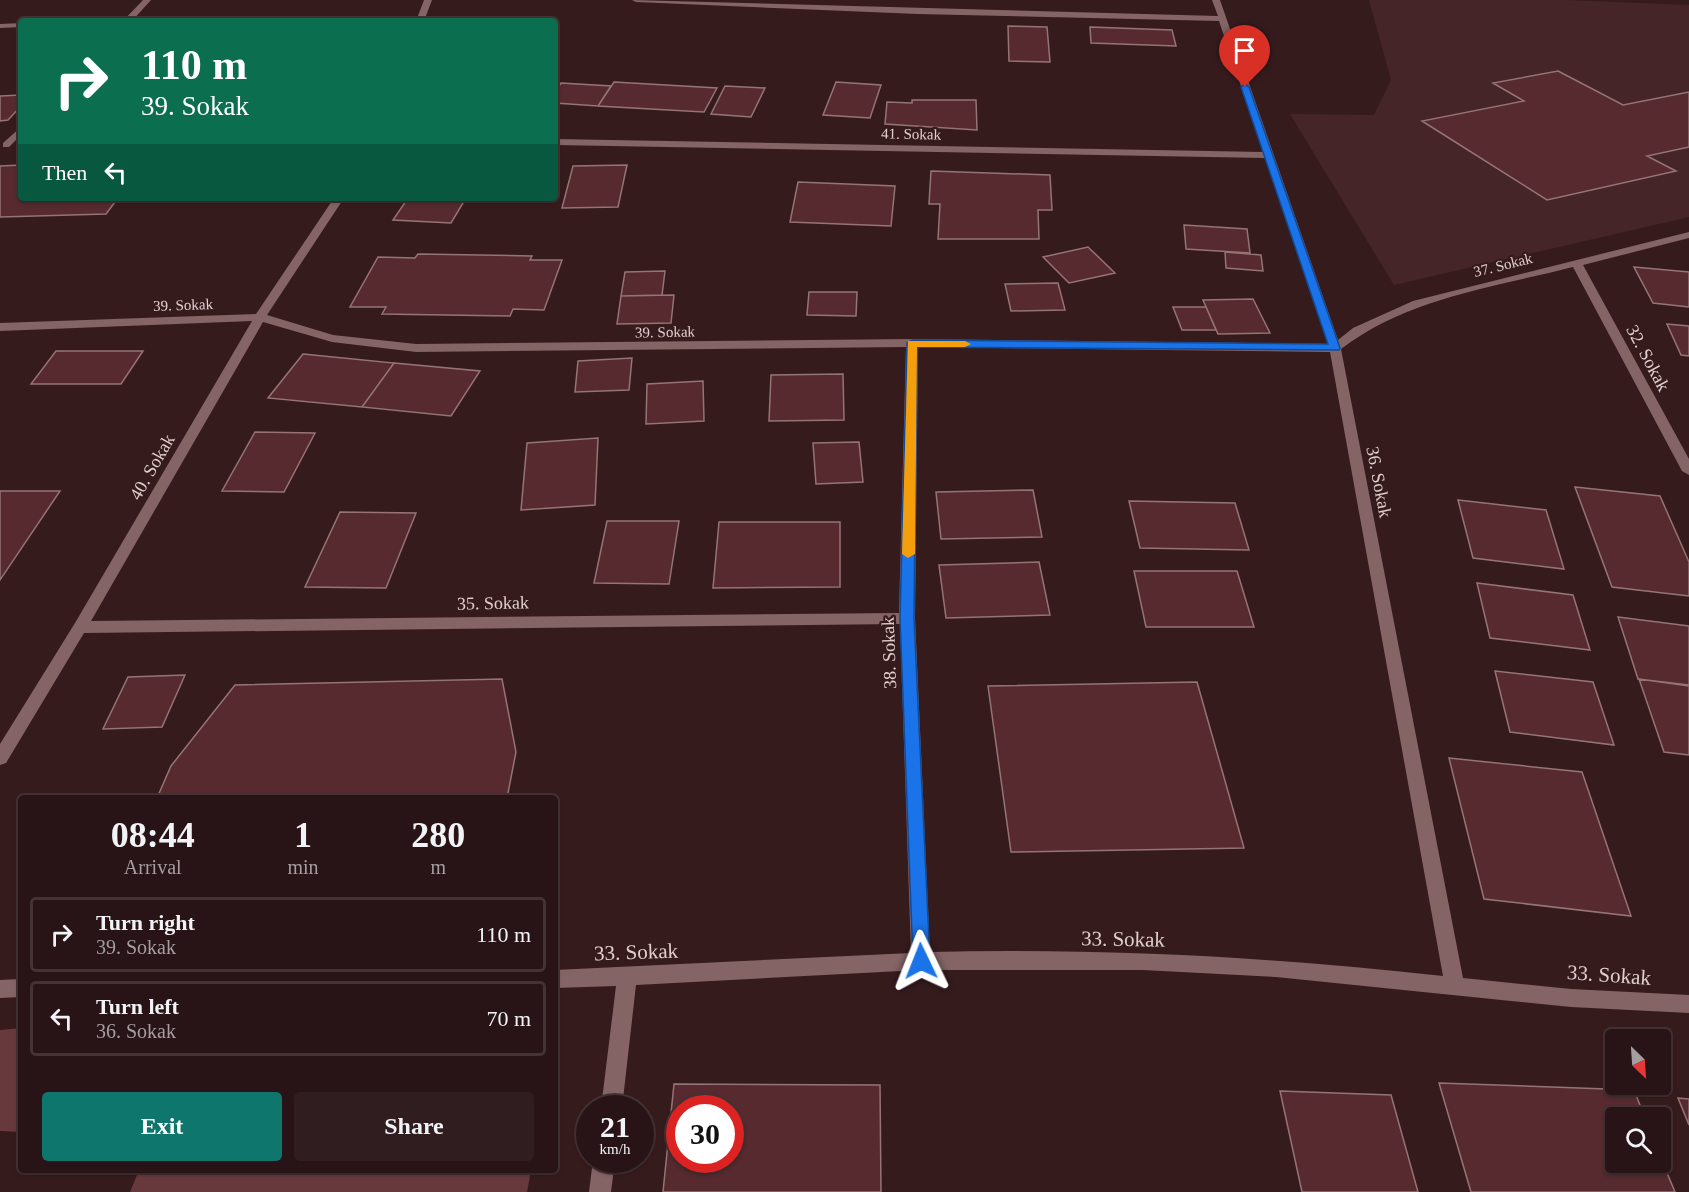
<!DOCTYPE html>
<html lang="en">
<head>
<meta charset="utf-8">
<style>
	body { margin:0; font-family:"Times New Roman",serif; background:#301d1f; color:#f1f3f6; height:100vh; display:flex; flex-direction:column; font-size:22px; white-space:nowrap }
	* { box-sizing:border-box; margin:0 }
	p { font-size:20px; color:#a59ea1 }
	.icon { flex:none; width:33px; height:33px; fill:none; stroke:currentColor; stroke-width:2; stroke-linecap:round; stroke-linejoin:round }
	.map { position:relative; flex:1; overflow:hidden }
	.panel { position:absolute; left:18px; top:795px; width:540px; height:378px; display:flex; flex-direction:column; background:#281416; border-radius:6px; box-shadow:0 2px 4px #0004,0 0 0 2px #443335 }
	.panel>* { flex:none }
	.top-card { position:absolute; left:18px; top:18px; width:540px; height:183px; border-radius:6px; box-shadow:0 2px 4px #0004,0 0 0 2px #443335; background:#0b6e4f; color:#fff; overflow:hidden }
	.needle { width:39px; rotate:155deg }
	.fabs { position:absolute; left:1605px; top:1029px; display:grid; gap:12px }
	.fabs a { display:grid; place-items:center; width:66px; height:66px; border-radius:6px; background:#281416; box-shadow:0 2px 4px #0004,0 0 0 2px #443335; font-size:30px }
	.speed { position:absolute; left:576px; top:1095px; display:flex; gap:12px; font-size:30px; font-weight:700; text-align:center }
	.speed>* { display:grid; place-content:center; width:78px; height:78px; border-radius:50%; background:#281416; box-shadow:0 2px 4px #0004,0 0 0 2px #443335; line-height:1 }
	.speed small { font-size:15px; font-weight:400 }
	.speed .limit { border:9px solid #d22; background:#fff; color:#111 }
	.pin { position:absolute; display:grid; place-items:center; width:51px; height:51px; color:#fff; margin:-62px -26px; border-radius:50% 50% 50% 0; rotate:-45deg; box-shadow:0 0 6px #0007 }
	.pin .icon { rotate:45deg }
	.me { position:absolute; width:66px; margin:-33px; rotate:358deg; stroke-linejoin:round; filter:drop-shadow(0 0 4px #0008) }
	.turn { display:flex; align-items:center; gap:21px; height:126px; padding:0 24px; font-size:27px }
	.turn .icon { width:78px; height:78px; stroke-width:2.5 }
	.turn b { display:block; font-size:42px; line-height:51px }
	.then { display:flex; align-items:center; height:57px; padding:0 24px; background:#0003; gap:12px; font-size:22px }
	.eta { display:flex; justify-content:space-evenly; align-items:center; height:102px; text-align:center }
	.eta b { font-size:36px; font-weight:600; line-height:42px }
	.action { display:flex; gap:12px; margin-top:auto; padding:12px 24px }
	.action a { flex:1; height:69px; border-radius:6px; background:#0f766e; color:#fff; font-size:24px; font-weight:600; line-height:69px; text-align:center }
	.action a+a { background:#301d1f; color:#f1f3f6 }
	ul { padding:0; list-style:none }
	li { display:flex; align-items:center; gap:18px; height:75px; margin:0 12px 9px; padding:0 12px; border:3px solid #443335; border-radius:6px }
	li div { flex:1 }
	li b { display:block; font-size:22px }
	li em { font-style:normal }
	.map>svg:first-child { display:block }
	.built { fill:#462529 }
	.forest { fill:#67393d }
	.building { fill:#562a2e; stroke:#957476; stroke-width:1.5; fill-rule:evenodd }
	.lines { fill:none; stroke-linecap:round; stroke-linejoin:round }
	.minor { fill:#856466; fill-rule:evenodd }
	.route { fill:#1a73e8; stroke:#114b97; stroke-width:1.5 }
	.slow { fill:#f59e0b }
	.labels { text-anchor:middle; stroke-width:4.5; stroke-linejoin:round; paint-order:stroke }
	.far-street-label { font-size:15px; fill:#e1cecf; stroke:#361b1d }
	.street-label { font-size:18px; fill:#e1cecf; stroke:#361b1d }
	.near-street-label { font-size:21px; fill:#e1cecf; stroke:#361b1d }
</style>
</head>
<body>
<div class="map">
<svg width="1689" height="1192" viewBox="0 0 1689 1192">
	<rect width="100%" height="100%" fill="#361b1d"/>
	<!-- built -->
	<path class="built" d="M1369 0H1565L1689 5V217L1394 285 1290 114 1374 115 1391 80Z"/>
	<!-- forest -->
	<path class="forest" d="M21 1028V1132L0 1131V1030Z
		M139 1170H531L527 1192H130Z"/>
	<!-- building -->
	<path class="building" d="M1008 26 1047 27 1050 62 1009 61Z
		M1090 27 1172 30 1176 46 1091 43Z
		M1558 71 1623 105 1689 92V147L1647 156 1676 171 1547 200 1422 121 1524 101 1493 83Z
		M614 82 717 88 704 112 598 106Z
		M836 82 881 85 870 118 823 115Z
		M561 83 611 86 598 106 555 103V92Z
		M725 86 765 88 751 117 711 114Z
		M21 95V106L8 120 0 121V96Z
		M912 100H976L977 130 885 124 887 102 912 103Z
		M21 165V198H118L106 214 0 217V166Z
		M627 165 618 207 562 208 573 166Z
		M931 171 1050 175 1052 210H1038L1039 239H938L940 204H929Z
		M798 182 895 186 891 226 790 222Z
		M408 198H466L451 223 393 220Z
		M1184 225 1247 229 1250 253 1186 249Z
		M1088 247 1115 273 1069 283 1043 257Z
		M1225 252 1261 255 1263 271 1226 268Z
		M418 254 532 256 530 260H562L544 310 513 309 510 316 382 314 386 307H350L378 257 415 258Z
		M1634 267 1689 272V307L1653 303Z
		M665 271 662 295 621 296 625 272Z
		M1058 283 1065 310 1011 311 1005 284Z
		M809 292H857L856 316 807 315Z
		M674 295 671 323 617 324 621 296Z
		M1253 299 1270 333 1218 334 1203 300Z
		M1173 307H1206L1216 330H1182Z
		M1667 324 1689 326V356L1681 355Z
		M56 351H143L121 384H31Z
		M303 354 394 363 362 407 268 398Z
		M632 358 629 390 575 392 578 361Z
		M394 363 480 371 451 416 362 407Z
		M843 374 844 420 769 421 771 375Z
		M703 381 704 421 646 424 647 384Z
		M255 432 315 433 284 492 222 491Z
		M598 438 595 505 521 510 527 443Z
		M859 442 863 482 816 484 813 443Z
		M1575 487 1660 496 1689 562V596L1612 587Z
		M1033 490 1042 537 941 539 936 492Z
		M0 491H60L0 580Z
		M1458 500 1546 510 1564 569 1473 558Z
		M1129 501 1235 503 1249 550 1140 548Z
		M340 512 416 513 386 588 305 587Z
		M607 521H679L669 584 594 583Z
		M719 522H840V587L713 588Z
		M1039 562 1050 615 946 618 939 565Z
		M1134 571H1237L1254 627H1146Z
		M1477 583 1573 595 1590 650 1490 638Z
		M1618 617 1689 626V685L1638 679Z
		M1495 671 1593 682 1614 745 1510 732Z
		M185 675 162 727 103 729 128 677Z
		M502 679 516 752 507 798H157L171 766 235 685Z
		M1639 679 1689 686V755L1664 752Z
		M1197 682 1244 848 1011 852 988 686Z
		M1449 758 1582 772 1631 916 1484 899Z
		M1439 1083 1634 1090 1645 1118H1616V1162H1660V1156L1675 1192H1471Z
		M674 1084 880 1085 881 1192H663ZM680 1108H730V1160H680Z
		M1280 1091 1391 1095 1418 1192H1302Z
		M1678 1098 1689 1099V1125Z"/>
	<g class="lines">
		<!-- minor -->
		<path class="minor" d="M143 0H151L132 21H123Z
			M424 0H432L424 21H416Z
			M632 0 1218 16 1212 0H1220L1338 340 1353 328 1413 301 1689 232V238L1583 265 1689 459V475L1682 471 1573 267C1495 287 1407 298 1341 349L1463 978 1571 989 1689 995V1013L1571 1007 1276 977 1143 970H920L636 985 622 1108H601L616 986 555 988V970L911 953 900 624 84 633 6 763 0 765V744L75 623 252 321 0 331V323L256 314 334 198H344L267 315 333 335 416 344 912 339 1328 344 1265 158 555 145V139L1263 152 1219 21 917 14 636 2ZM263 322 332 342 416 352 906 347 899 613 91 621ZM918 347 1330 352 1443 976C1273 957 1102 948 930 952L915 618Z
			M21 23V27L0 28V24Z
			M21 127V135L9 147H3V143Z
			M21 979V997L0 998V980Z
			M593 1160H615L611 1192H589Z"/>
	</g>
	<!-- route -->
	<path class="route" d="M1245 84 1249 87 1340 348 1339 350 917 347 914 618 930 961 928 966 921 969 915 966 913 961 900 618 907 343 912 340 1328 344 1241 87Z"/>
	<!-- slow -->
	<path class="slow" d="M908 341H965L971 344 965 347H917L915 554 908 558 902 554Z"/>
	<g class="labels">
		<!-- far-street labels -->
		<g class="far-street-label">
			<text transform="translate(911 134) rotate(1)" y="5">41. Sokak</text>
			<text transform="translate(1503 265) rotate(-14)" y="5">37. Sokak</text>
			<text transform="translate(183 305) rotate(-2)" y="5">39. Sokak</text>
			<text transform="translate(665 332) rotate(-1)" y="5">39. Sokak</text>
		</g>
		<!-- street labels -->
		<g class="street-label">
			<text transform="translate(1648 358) rotate(62)" y="6">32. Sokak</text>
			<text transform="translate(152 467) rotate(-60)" y="6">40. Sokak</text>
			<text transform="translate(1379 482) rotate(79)" y="6">36. Sokak</text>
			<text transform="translate(493 603) rotate(-1)" y="6">35. Sokak</text>
			<text transform="translate(889 653) rotate(-92)" y="6">38. Sokak</text>
		</g>
		<!-- near-street labels -->
		<g class="near-street-label">
			<text transform="translate(1123 939) rotate(1)" y="7">33. Sokak</text>
			<text transform="translate(636 952) rotate(-2)" y="7">33. Sokak</text>
			<text transform="translate(1609 975) rotate(4)" y="7">33. Sokak</text>
		</g>
	</g>
</svg>
<div class="fabs">
<a><svg class="needle" viewBox="-14 -14 28 28"><path d="M0-13l5 13h-10z" fill="#e53935"/><path d="M0 13l5-13h-10z" fill="#a59ea1"/></svg></a>
<a><svg class="icon" aria-label="search" viewBox="0 0 24 24"><circle cx="10" cy="10" r="6"/><path d="M15 15l6 6"/></svg></a>
</div>
<div class="speed"><div>21<small>km/h</small></div><div class="limit">30</div></div>
<div class="pin" style="left:1245px;top:87px;background:#d93025"><svg class="icon" aria-label="arrive" viewBox="0 0 24 24"><path d="M6 21V4h12l-3 4 3 4H6"/></svg></div>
<svg class="me" style="left:921px;top:961px" viewBox="-20 -20 40 40"><path d="M0-17L14 15 0 8-14 15z" fill="#1a73e8" stroke="#fff" stroke-width="4"/></svg>
<div class="top-card">
<div class="turn"><svg class="icon" aria-label="right" viewBox="0 0 24 24"><path d="M7 20v-9h11M14 6l5 5-5 5"/></svg><div><b>110 m</b>39. Sokak</div></div>
<div class="then">Then<svg class="icon" aria-label="left" viewBox="0 0 24 24"><path d="M17 20v-9H6M10 6l-5 5 5 5"/></svg></div>
</div>
<section class="panel">
<div class="eta">
<div><b>08:44</b><p>Arrival</p></div>
<div><b>1</b><p>min</p></div>
<div><b>280</b><p>m</p></div>
</div>
<ul>
<li><svg class="icon" aria-label="right" viewBox="0 0 24 24"><path d="M7 20v-9h11M14 6l5 5-5 5"/></svg><div><b>Turn right</b><p>39. Sokak</p></div><em>110 m</em></li>
<li><svg class="icon" aria-label="left" viewBox="0 0 24 24"><path d="M17 20v-9H6M10 6l-5 5 5 5"/></svg><div><b>Turn left</b><p>36. Sokak</p></div><em>70 m</em></li>
</ul>
<div class="action"><a>Exit</a><a>Share</a></div>
</section>
</div>
</body>
</html>
